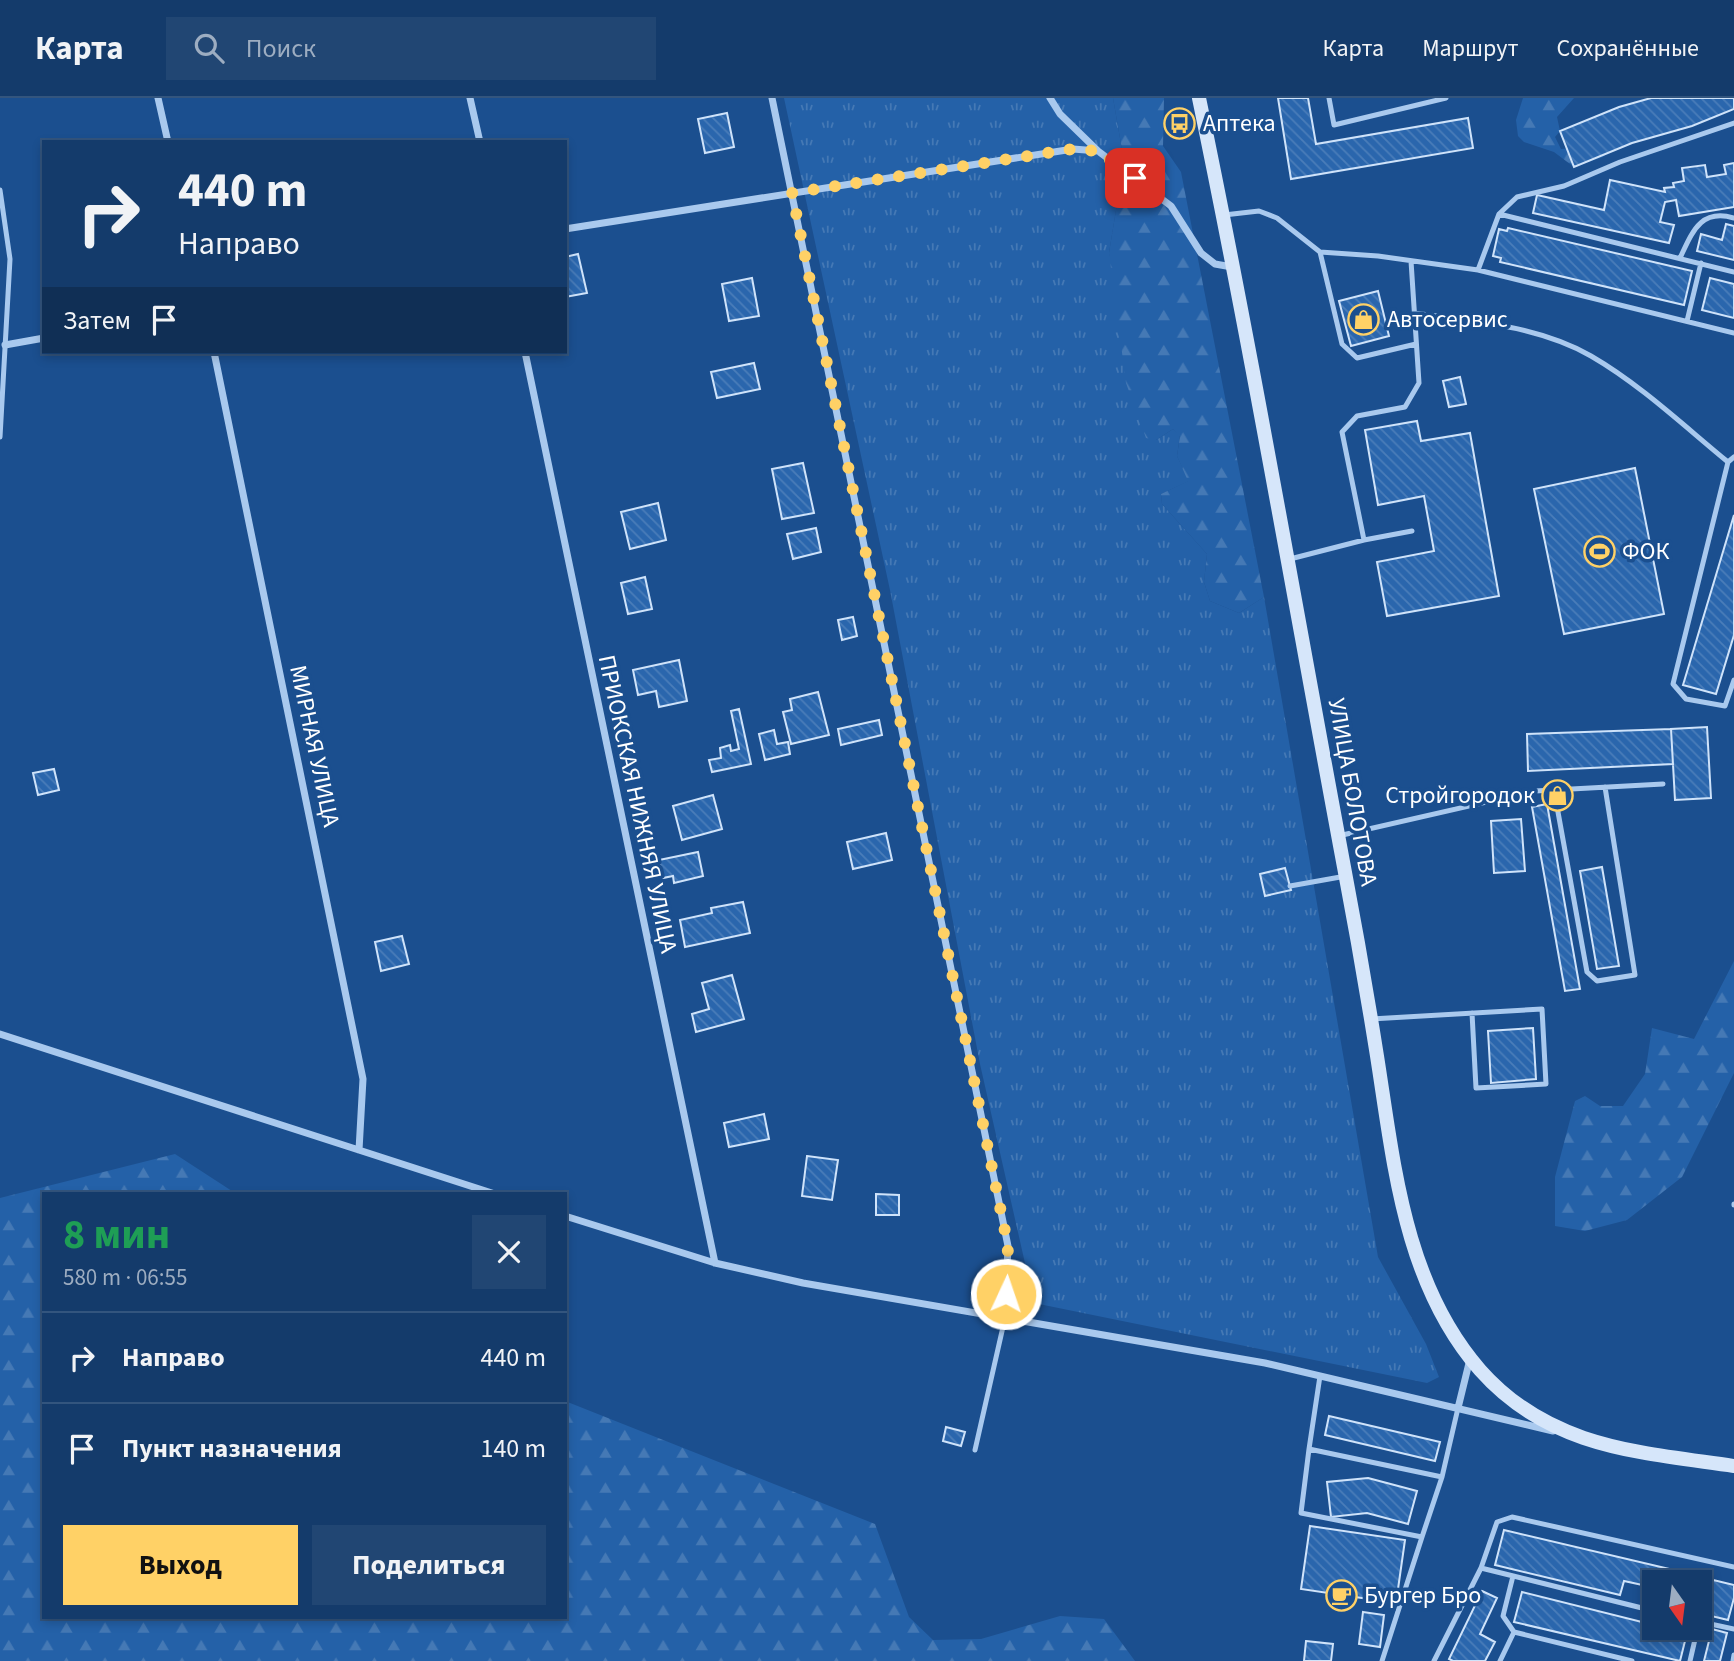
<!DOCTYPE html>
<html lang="ru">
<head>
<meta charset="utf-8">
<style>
	body { margin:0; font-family:"Source Sans 3",sans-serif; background:#214673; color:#f1f3f6; height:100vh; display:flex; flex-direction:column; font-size:26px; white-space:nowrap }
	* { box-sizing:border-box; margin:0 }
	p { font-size:23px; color:#9dadc1 }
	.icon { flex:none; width:38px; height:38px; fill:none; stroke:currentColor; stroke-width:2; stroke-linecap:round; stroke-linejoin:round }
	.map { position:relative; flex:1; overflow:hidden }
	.panel { position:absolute; left:42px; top:1094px; width:525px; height:427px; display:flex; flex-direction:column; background:#143b6b; border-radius:0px; box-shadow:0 4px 10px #0003,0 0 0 2px #33557e }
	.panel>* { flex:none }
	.banner { position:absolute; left:42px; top:42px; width:525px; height:214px; border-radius:0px; box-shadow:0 4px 10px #0003,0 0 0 2px #33557e; background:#143b6b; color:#f1f3f6; overflow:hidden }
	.needle { width:46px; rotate:166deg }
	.fabs { position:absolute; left:1642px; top:1472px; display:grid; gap:14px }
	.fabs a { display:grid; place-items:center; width:70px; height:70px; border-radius:0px; background:#143b6b; box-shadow:0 4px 10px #0003,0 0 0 2px #33557e; font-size:35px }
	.pin { position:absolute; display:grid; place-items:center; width:60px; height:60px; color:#fff; margin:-30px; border-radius:14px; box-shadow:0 4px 10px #0006 }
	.me { position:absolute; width:77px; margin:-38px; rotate:3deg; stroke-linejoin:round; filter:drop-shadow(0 0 5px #0008) }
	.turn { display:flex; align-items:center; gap:24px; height:147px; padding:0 21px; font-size:32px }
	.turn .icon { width:91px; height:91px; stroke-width:2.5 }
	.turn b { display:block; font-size:49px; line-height:60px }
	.then { display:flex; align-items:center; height:66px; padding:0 21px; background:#0003; gap:14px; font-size:26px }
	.round { display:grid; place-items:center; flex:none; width:74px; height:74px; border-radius:0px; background:#214673 }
	.head { display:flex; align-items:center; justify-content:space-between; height:119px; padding:0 21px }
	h1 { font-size:42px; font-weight:700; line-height:52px; color:#1e9e55 }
	.action { display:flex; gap:14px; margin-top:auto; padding:14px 21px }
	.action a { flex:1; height:80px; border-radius:0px; background:#ffd166; color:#111; font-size:28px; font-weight:700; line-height:80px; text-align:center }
	.action a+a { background:#214673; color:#f1f3f6 }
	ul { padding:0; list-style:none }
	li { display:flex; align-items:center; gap:21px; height:91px; padding:0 21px; border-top:2px solid #33557e }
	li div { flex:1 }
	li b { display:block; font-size:26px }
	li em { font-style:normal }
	header { display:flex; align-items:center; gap:42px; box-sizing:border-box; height:98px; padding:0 35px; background:#143b6b; border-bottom:2px solid #33557e }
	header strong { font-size:33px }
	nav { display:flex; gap:38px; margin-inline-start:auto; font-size:24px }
	.search { width:490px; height:63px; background:#214673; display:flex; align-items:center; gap:18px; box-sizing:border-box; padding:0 24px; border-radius:0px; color:#9dadc1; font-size:26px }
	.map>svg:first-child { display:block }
	.grass { fill:url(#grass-tufts) }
	.forest { fill:url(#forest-firs) }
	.building { fill:url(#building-back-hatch); stroke:#cfe3fa; stroke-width:2 }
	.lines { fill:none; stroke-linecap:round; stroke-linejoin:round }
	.lane { stroke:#a9c9ee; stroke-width:5 }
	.street { stroke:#a9c9ee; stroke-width:7 }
	.secondary { stroke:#d6e6fa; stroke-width:14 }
	.route { stroke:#ffd166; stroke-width:12; stroke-dasharray:0 21.6 }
	.labels { text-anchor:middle; stroke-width:7; stroke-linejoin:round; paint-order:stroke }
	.poi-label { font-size:24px; fill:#fff; stroke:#1b4f8f; text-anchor:start }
	.street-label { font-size:24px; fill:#fff; stroke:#1b4f8f }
</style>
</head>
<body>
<header>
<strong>Карта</strong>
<div class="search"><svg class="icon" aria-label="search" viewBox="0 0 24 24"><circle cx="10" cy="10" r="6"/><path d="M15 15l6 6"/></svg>Поиск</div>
<nav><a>Карта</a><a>Маршрут</a><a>Сохранённые</a></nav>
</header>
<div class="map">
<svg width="1734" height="1563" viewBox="0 0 1734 1563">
	<defs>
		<pattern id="grass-tufts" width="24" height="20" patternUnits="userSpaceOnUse" patternTransform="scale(1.75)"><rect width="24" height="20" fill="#2461a8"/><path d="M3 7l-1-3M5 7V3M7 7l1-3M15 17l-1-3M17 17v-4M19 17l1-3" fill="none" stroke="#4579b5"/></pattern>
		<pattern id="forest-firs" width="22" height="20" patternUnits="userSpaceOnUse" patternTransform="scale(1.75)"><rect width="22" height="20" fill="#2461a8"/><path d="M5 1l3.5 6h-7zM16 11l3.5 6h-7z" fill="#4579b5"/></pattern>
		<pattern id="building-back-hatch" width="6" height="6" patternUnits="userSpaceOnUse" patternTransform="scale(1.75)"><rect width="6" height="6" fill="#2a66ad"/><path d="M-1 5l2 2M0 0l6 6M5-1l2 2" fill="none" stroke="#4a7db9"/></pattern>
	</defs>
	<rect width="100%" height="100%" fill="#1b4f8f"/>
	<!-- grass -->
	<path class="grass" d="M784 0H1113L1124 63 1109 155 1156 342 1173 331 1180 337 1177 358 1189 383 1161 396 1162 406 1207 456 1204 484 1210 503 1239 515 1264 499 1378 1159 1426 1246 1439 1279 1427 1285 1034 1205 980 966 890 492Z"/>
	<!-- forest -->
	<path class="forest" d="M1113 0H1164L1163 48 1181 74 1264 499 1239 515 1210 503 1204 484 1207 456 1162 406 1161 396 1188 383 1177 358 1180 338 1173 331 1156 342 1146 340 1126 285 1109 155 1124 63Z
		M1523 0H1574L1557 19 1560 33 1555 39 1561 51 1613 48 1603 59 1574 69 1554 54 1524 44 1518 38 1516 22Z
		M1734 863V975L1682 1079 1627 1122 1585 1133 1555 1128V1079L1575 1003 1585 998 1600 1008H1623L1645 976 1652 930 1694 941Z
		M175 1056 235 1095 44 1096V1519H565V1303L875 1426 909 1519 933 1542 981 1541 1060 1518 1104 1521 1135 1563H0V1100Z"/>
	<!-- building -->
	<path class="building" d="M1278 0H1308L1316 46 1468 20 1473 50 1291 81Z
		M1651 0H1734V11L1692 28 1632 45 1574 69 1560 33 1619 9Z
		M727 15 734 49 705 55 698 21Z
		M1734 65V109L1679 118 1676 102 1665 104 1660 124 1674 127 1669 145 1533 115 1537 97 1604 112 1610 82 1665 94 1664 90 1674 89 1673 85 1684 83 1682 70 1705 67 1707 79 1726 76 1724 67Z
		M1726 126 1734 128V162L1697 153 1701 136 1722 142Z
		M1508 130 1692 173 1684 207 1500 164 1501 160 1493 158 1499 131 1507 133Z
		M578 156 587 195 565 199V159Z
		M752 180 759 218 729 223 722 186Z
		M1710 180 1734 186V220L1702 212Z
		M1378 193 1389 238 1351 248 1339 203Z
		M754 265 760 291 717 300 711 274Z
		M1460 279 1466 306 1449 309 1443 283Z
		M1417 323 1421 343 1470 335 1499 498 1387 518 1377 464 1434 453 1424 398 1378 407 1365 332Z
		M803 365 814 415 782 421 772 371Z
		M1635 370 1664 516 1564 536 1534 391Z
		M658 405 666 442 630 451 621 414Z
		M1734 417V537L1716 596 1683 587Z
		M816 430 821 454 793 461 787 436Z
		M645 479 652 511 628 516 621 485Z
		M853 519 857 538 842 542 838 522Z
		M679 562 687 603 659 609 656 593 638 597 633 572Z
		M818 594 829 637 791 646 783 614 792 612 790 601Z
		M739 611 751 666 712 674 709 662 721 660 720 650 730 647 731 653 739 651 731 613Z
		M879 622 882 637 841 647 838 631Z
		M1707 629 1711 700 1675 702 1671 631Z
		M1671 631 1673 666 1528 673 1527 636Z
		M774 632 777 646 788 644 790 656 765 662 759 636Z
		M54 671 59 692 38 697 33 675Z
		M713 697 722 731 682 742 673 708Z
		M1547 706 1580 891 1565 893 1532 709Z
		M1521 721 1525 773 1494 775 1491 723Z
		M886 735 892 762 853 771 847 744Z
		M698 754 703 778 674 785 673 778 663 780 659 762Z
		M1602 769 1619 868 1597 871 1580 773Z
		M1285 770 1291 792 1265 798 1260 776Z
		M743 804 750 835 685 849 680 822 712 815 711 810Z
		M402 838 409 866 381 873 375 844Z
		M732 877 744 921 696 934 692 916 709 911 702 885Z
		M1533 930 1536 981 1491 985 1488 933Z
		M764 1016 769 1041 729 1049 724 1025Z
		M807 1058 838 1062 832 1102 802 1098Z
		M876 1096 899 1097V1117H876Z
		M1329 1318 1440 1344 1435 1363 1325 1337Z
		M946 1329 965 1334 961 1348 943 1343Z
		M1368 1380 1417 1393 1408 1426 1367 1415 1331 1419 1327 1384Z
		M1310 1428 1405 1442 1396 1505 1301 1491Z
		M1504 1432 1678 1473 1676 1484H1654V1505L1644 1502 1647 1488 1624 1483 1620 1497 1495 1467Z
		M1709 1481 1734 1487V1500L1728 1522 1699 1515V1495L1705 1496Z
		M1482 1493 1497 1500 1480 1536 1495 1544 1485 1563H1453L1449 1561Z
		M1522 1494 1654 1527V1530H1666L1687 1535 1680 1563 1514 1524Z
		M1363 1514 1384 1517 1380 1549 1359 1546Z
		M1712 1531 1727 1535 1720 1563H1704Z
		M1306 1543 1333 1546 1331 1563H1304Z"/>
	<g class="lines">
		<!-- lane -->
		<path class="lane" d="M1329 0 1334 27 1446 0
			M1499 116 1734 174
			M1224 117 1259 113 1277 120 1320 154 1378 158 1478 172 1734 235
			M1320 154 1342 246 1357 260 1416 246
			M1680 160C1692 135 1700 110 1734 120
			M1478 172 1499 116 1517 99 1564 88 1620 64 1734 25
			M1414 215C1473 223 1539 228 1591 258 1641 287 1684 328 1728 364
			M1687 223 1701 165
			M0 339 10 161 0 92
			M1734 359 1728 364 1673 586 1686 601 1725 608 1734 582
			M1364 442 1342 334 1357 318 1405 309 1419 285 1411 163
			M1290 461 1364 442 1412 433
			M1554 692 1587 874 1597 883 1635 877 1605 689
			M1338 738 1535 693 1663 686
			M1290 788 1346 778
			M1371 921 1542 911 1546 986 1476 990 1472 915
			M1734 1106V1107
			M1320 1278 1309 1351 1442 1379 1458 1310
			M1309 1351 1301 1415 1422 1439 1442 1379
			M975 1352 1005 1220
			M1481 1470 1497 1424 1512 1419 1734 1469
			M1513 1478 1503 1518 1514 1534 1632 1563
			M1701 1524 1734 1531
			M1382 1563 1422 1439
			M1434 1563 1481 1470 1654 1513
			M1500 1563 1514 1534
			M1690 1563 1699 1524
			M1733 1563 1734 1557"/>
		<!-- street -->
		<path class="street" d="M158 0 168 44
			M470 0 480 44
			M772 0 1008 1148 1005 1220
			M1050 0 1060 16 1098 53
			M565 131 1073 51 1098 53 1171 108 1201 155 1215 166 1232 169
			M5 247 44 240
			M214 254 363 981 359 1052
			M525 254 715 1165
			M0 936 495 1096
			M565 1118 715 1165 803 1185 1265 1265 1553 1333
			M1458 1310 1470 1261"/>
		<!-- secondary -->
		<path class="secondary" d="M1199 0C1252 255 1296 512 1344 769 1356 832 1367 895 1377 958 1394 1066 1404 1185 1480 1272 1549 1350 1638 1354 1734 1368"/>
	</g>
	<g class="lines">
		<!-- route -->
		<path class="route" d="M1006 1196 1008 1148 792 95 1073 51 1098 53 1135 80"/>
	</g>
	<!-- icons -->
	<defs>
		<symbol id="bus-ring" viewBox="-11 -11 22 22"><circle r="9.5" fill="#1b4f8f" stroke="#ffd166" stroke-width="1.5"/><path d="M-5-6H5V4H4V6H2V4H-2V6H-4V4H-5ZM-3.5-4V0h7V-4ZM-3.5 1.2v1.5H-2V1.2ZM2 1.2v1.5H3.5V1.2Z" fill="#ffd166"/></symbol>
		<symbol id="shop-ring" viewBox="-11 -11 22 22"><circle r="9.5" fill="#1b4f8f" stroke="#ffd166" stroke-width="1.5"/><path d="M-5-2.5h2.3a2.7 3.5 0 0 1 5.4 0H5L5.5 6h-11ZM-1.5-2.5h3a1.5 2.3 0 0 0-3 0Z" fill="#ffd166"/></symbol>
		<symbol id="stadium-ring" viewBox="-11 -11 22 22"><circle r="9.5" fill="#1b4f8f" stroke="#ffd166" stroke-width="1.5"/><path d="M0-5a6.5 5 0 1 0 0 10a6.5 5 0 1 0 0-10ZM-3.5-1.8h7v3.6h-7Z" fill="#ffd166"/></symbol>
		<symbol id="cafe-ring" viewBox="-11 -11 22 22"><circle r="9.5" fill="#1b4f8f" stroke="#ffd166" stroke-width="1.5"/><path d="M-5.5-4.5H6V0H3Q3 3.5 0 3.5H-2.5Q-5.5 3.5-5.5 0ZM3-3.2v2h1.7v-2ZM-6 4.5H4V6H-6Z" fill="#ffd166"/></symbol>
	</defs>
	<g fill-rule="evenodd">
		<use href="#bus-ring" x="1162" y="8" width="35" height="35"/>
		<use href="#shop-ring" x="1346" y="204" width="35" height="35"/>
		<use href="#stadium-ring" x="1582" y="436" width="35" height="35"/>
		<use href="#shop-ring" x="1540" y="680" width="35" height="35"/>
		<use href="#cafe-ring" x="1324" y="1480" width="35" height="35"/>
	</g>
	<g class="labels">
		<!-- poi labels -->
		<g class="poi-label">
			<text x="1203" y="33">Аптека</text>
			<text x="1387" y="229">Автосервис</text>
			<text x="1622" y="461">ФОК</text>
			<text x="1535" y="705" text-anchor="end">Стройгородок</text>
			<text x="1364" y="1505">Бургер Бро</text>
		</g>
		<!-- street labels -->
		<g class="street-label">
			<text transform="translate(315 648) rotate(78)" y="8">МИРНАЯ УЛИЦА</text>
			<text transform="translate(1353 694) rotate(80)" y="8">УЛИЦА БОЛОТОВА</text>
			<text transform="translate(638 706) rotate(78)" y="8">ПРИОКСКАЯ НИЖНЯЯ УЛИЦА</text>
		</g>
	</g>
</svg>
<div class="fabs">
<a><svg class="needle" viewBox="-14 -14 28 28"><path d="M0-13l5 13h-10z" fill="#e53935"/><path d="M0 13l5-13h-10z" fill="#9dadc1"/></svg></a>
</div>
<div class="pin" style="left:1135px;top:80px;background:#d93025"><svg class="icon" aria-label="arrive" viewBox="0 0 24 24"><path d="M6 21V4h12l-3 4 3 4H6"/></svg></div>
<svg class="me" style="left:1006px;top:1196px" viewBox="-20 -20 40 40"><circle r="17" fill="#ffd166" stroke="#fff" stroke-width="3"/><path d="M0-11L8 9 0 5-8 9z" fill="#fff"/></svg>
<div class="banner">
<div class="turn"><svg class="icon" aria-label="right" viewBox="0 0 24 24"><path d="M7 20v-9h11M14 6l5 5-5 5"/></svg><div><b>440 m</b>Направо</div></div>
<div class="then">Затем<svg class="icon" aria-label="arrive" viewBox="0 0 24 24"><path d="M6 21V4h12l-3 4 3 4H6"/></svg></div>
</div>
<section class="panel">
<div class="head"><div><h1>8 мин</h1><p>580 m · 06:55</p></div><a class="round"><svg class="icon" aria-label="close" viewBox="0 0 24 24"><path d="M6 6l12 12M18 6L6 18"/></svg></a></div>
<ul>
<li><svg class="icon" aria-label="right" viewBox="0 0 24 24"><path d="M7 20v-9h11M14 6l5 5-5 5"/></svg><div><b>Направо</b></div><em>440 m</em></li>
<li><svg class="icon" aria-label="arrive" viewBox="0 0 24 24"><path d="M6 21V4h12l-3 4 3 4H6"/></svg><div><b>Пункт назначения</b></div><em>140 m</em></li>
</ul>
<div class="action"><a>Выход</a><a>Поделиться</a></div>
</section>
</div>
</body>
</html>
